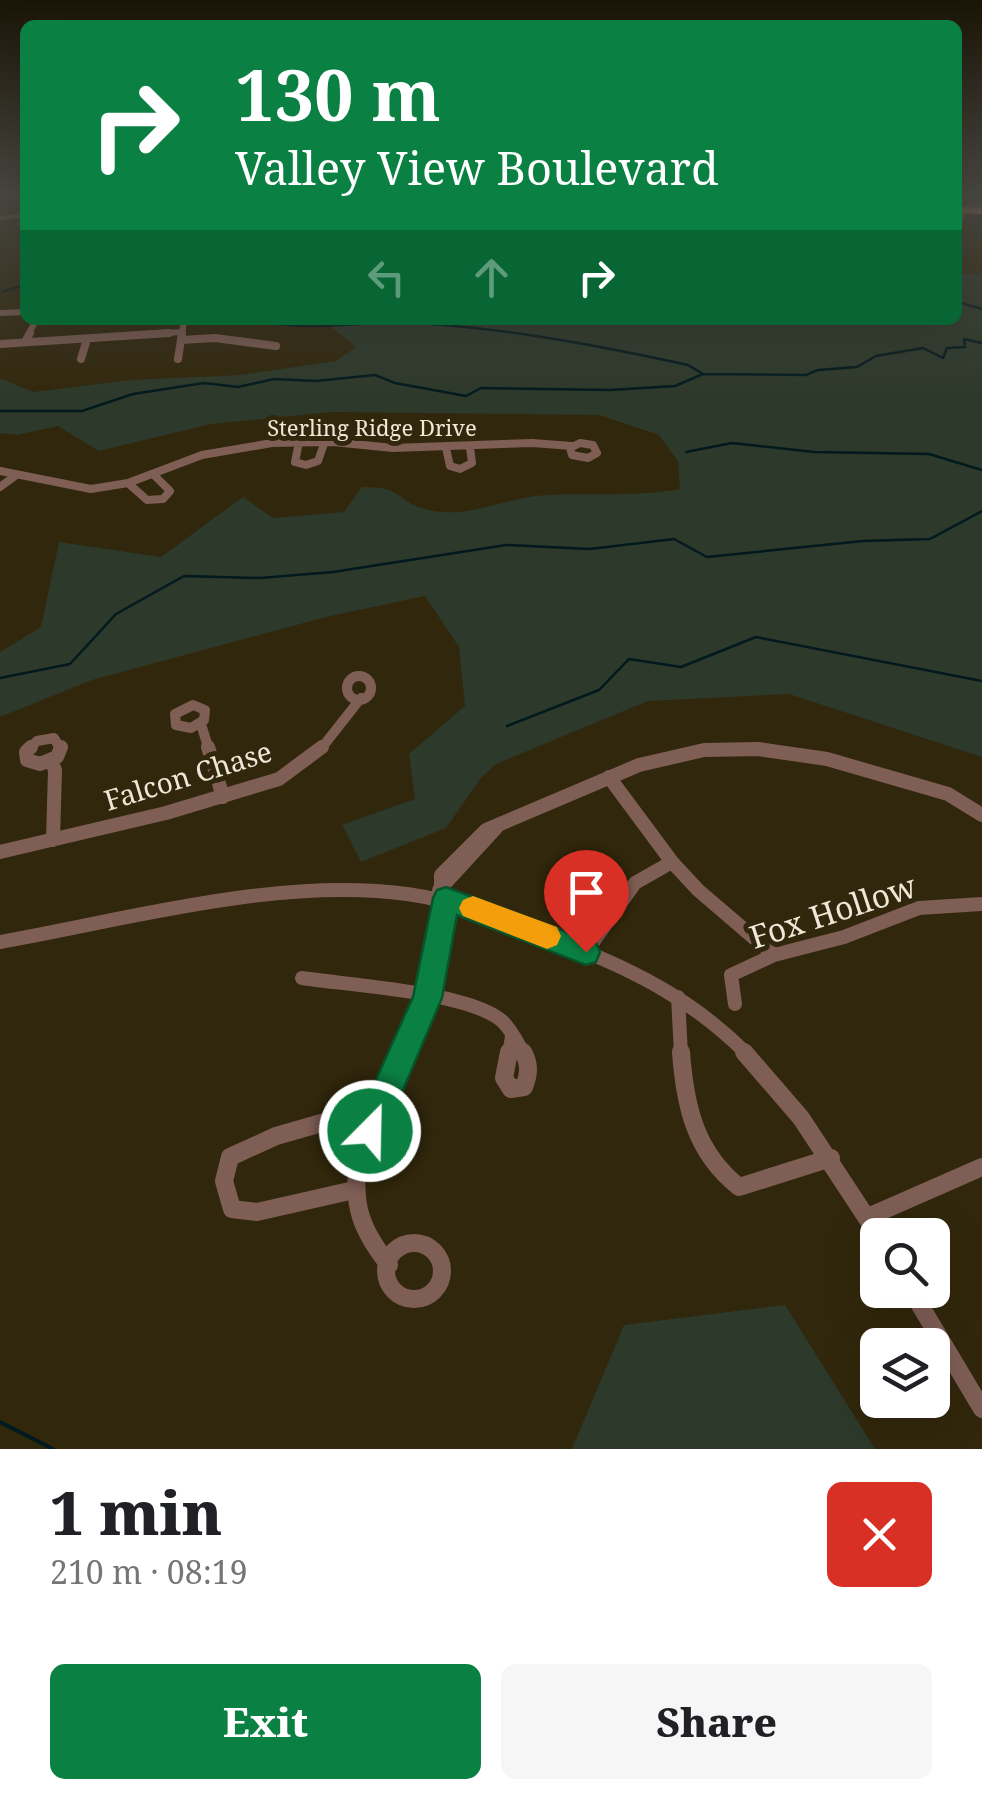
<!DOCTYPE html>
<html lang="en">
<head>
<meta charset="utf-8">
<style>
	body { margin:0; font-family:"Noto Serif",serif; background:#f6f6f6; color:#202124; height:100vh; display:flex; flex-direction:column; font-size:38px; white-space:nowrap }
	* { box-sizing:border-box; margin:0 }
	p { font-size:32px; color:#757577 }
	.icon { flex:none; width:55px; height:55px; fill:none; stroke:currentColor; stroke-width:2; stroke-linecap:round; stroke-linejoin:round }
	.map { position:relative; height:1449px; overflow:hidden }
	.sheet { display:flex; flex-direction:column; background:#fff; flex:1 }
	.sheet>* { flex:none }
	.banner { position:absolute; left:20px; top:20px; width:942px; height:305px; border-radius:15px; box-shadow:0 10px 40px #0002; background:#0b8043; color:#fff; overflow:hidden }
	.buttons { position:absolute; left:860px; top:1218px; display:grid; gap:20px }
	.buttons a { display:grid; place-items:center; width:90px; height:90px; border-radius:15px; background:#fff; box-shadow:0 10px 40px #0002; font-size:50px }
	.pin { position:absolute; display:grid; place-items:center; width:85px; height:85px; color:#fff; margin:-102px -42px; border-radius:50% 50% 50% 0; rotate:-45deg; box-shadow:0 0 10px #0007 }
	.pin .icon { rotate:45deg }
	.me { position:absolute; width:110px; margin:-55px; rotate:23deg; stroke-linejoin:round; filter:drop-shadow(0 0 8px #0008) }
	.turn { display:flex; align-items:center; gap:35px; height:210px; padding:0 50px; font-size:45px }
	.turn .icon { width:130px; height:130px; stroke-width:2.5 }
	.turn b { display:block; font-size:70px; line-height:85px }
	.lanes { display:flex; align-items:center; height:95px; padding:0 50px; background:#0003; justify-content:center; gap:50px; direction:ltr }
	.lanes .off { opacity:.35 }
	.round { display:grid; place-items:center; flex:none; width:105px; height:105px; border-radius:15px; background:#f6f6f6 }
	.headline { display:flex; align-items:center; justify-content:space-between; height:170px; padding:0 50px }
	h1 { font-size:60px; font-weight:800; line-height:75px }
	.primary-button { display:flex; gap:20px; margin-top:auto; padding:20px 50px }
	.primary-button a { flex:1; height:115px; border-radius:15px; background:#0b8043; color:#fff; font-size:40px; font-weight:800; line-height:115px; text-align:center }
	.primary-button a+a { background:#f6f6f6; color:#202124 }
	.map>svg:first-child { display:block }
	.green { fill:#2d392b }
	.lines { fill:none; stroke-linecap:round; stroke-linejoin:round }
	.stream-far1 { stroke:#021a1d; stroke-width:2.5 }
	.stream { stroke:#021a1d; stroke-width:4 }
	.building { fill:#bd9f8d; stroke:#846f63; stroke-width:2.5 }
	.minor-far4 { stroke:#7f5e55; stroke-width:6 }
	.minor-far3 { stroke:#7f5e55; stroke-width:8 }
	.minor-far2 { stroke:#7f5e55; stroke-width:10 }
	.minor-far1 { stroke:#7f5e55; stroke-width:14 }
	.minor { stroke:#7f5e55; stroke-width:18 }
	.tertiary { fill:#7f5e55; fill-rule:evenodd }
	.motorway { fill:#f7a790; fill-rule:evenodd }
	.route { fill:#0b8043; stroke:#07532c; stroke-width:2.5 }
	.slow { fill:#f59e0b }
	.labels { text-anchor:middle; stroke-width:10; stroke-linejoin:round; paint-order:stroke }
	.far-street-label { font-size:22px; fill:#eee8d8; stroke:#31270c }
	.street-label { font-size:28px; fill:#eee8d8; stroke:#31270c }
	.near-street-label { font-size:32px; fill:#eee8d8; stroke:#31270c }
</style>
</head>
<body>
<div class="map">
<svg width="982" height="1449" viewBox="0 0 982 1449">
	<rect width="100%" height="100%" fill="#31270c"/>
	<!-- green -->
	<path class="green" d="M958 273 982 276V757L789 694 648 701 496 764 481 778 446 828 361 862 342 825 415 799 409 754 465 706 459 647 425 596 326 617 92 680 0 717V652L41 627 59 542 161 557 243 497 273 518 344 512 362 487C404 486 395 501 425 509 468 521 507 496 548 495 592 493 637 497 680 489L678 461 659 435 599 415 332 412 211 424 99 451 58 426 17 435 0 433V378L33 392 131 380 241 375 336 361 356 347 322 320H958Z
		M785 1305 875 1449H572L624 1325Z"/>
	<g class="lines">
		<!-- stream-far1 -->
		<path class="stream-far1" d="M4 291 25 285
			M958 302 982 309
			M272 323C321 331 368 320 417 323 511 329 596 345 688 365L703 374
			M0 411H82L133 394 204 383 238 387 274 379 316 381 375 375 395 383 466 396 481 388 610 390 675 386 703 374 806 375 818 370 857 367 876 356 923 348 943 358 947 348 965 347 964 339 982 343
			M686 452 732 443 814 452 929 454 982 470
			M0 678 70 664 116 614 184 576 260 578 333 572 506 545 590 549 674 539 707 557 863 541 930 539 982 511
			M507 726 599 690 629 659 681 667 756 637 982 681"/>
		<!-- stream -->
		<path class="stream" d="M0 1422 53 1449"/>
	</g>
	<!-- building -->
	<path class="building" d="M958 209 963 210V218L958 217Z"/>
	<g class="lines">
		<!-- minor-far4 -->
		<path class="minor-far4" d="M23 215 24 196
			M0 313 25 312
			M28 335 36 320
			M131 335 182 332
			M182 335 184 320"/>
		<!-- minor-far3 -->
		<path class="minor-far3" d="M181 340 215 338 276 346
			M25 342 30 333
			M0 344 169 333
			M81 359 87 339
			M178 359 182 333
			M299 442 295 462 306 465 318 461 325 441
			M580 443 593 445 597 453 588 458 572 455 570 448Z
			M446 448 450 466 460 469 472 463 470 447
			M0 471 91 489 128 483 202 455 272 443 333 442 393 448 532 443 572 446
			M128 483 147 500 163 499 170 491 153 474
			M0 487 15 476"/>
		<!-- minor-far2 -->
		<path class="minor-far2" d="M347 688a12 12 0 1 1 24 0a12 12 0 1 1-24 0Z
			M193 705 205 710 204 720 191 728 176 725 175 714Z
			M201 724 209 750
			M28 750 37 741 54 738 61 750
			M320 750 361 698
			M726 750H762"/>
		<!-- minor-far1 -->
		<path class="minor-far1" d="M31 747 26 752 27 760 40 764 57 757 61 747
			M208 747 223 797
			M51 761 55 770 53 840
			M609 777 672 862 698 890 774 955
			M0 852 166 813 279 779 322 747
			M441 887V875L486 830 639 765 704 750 758 749 827 759 948 794 982 815
			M439 890 496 828
			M0 942C129 919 277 877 407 894 466 902 520 925 574 947 640 973 696 1003 747 1054
			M586 952 635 883 672 862
			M302 978C348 985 469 992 502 1021 511 1029 518 1044 524 1054
			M678 997 681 1054
			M735 1004 731 975 774 955 844 937 919 908 982 904
			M404 1054 427 998 446 898
			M509 1054 512 1037"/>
		<!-- minor -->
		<path class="minor" d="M509 1052 504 1078 511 1089 524 1087C529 1074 530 1064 523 1052
			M681 1052C685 1106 695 1152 739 1187L831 1158
			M744 1052 801 1118 878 1235
			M354 1190 257 1212 232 1209 224 1181 230 1157 276 1136 325 1122 369 1131
			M868 1217 982 1167
			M386 1271a28 28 0 1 1 56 0a28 28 0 1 1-56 0Z
			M389 1265C362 1231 352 1206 358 1163L405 1052
			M911 1290 982 1409"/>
		<!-- tertiary -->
		<path class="tertiary" d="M982 203V207L958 210V206Z
			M25 213V217L0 220V216Z"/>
		<!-- motorway -->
		<path class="motorway" d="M958 207 982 208V214L958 213Z"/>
	</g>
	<!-- sky -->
	<linearGradient id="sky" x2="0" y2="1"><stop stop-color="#1b1507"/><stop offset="0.49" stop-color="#484740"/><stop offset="1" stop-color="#484740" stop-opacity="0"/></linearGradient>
	<rect width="982" height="398" fill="url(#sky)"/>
	<!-- route -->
	<path class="route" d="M446 887 596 943 600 952 596 962 586 965 457 915 442 998 381 1142 370 1147 358 1142 353 1131 413 997 433 898 437 890Z"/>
	<!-- slow -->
	<path class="slow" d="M473 896 557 927 561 936 557 945 547 949 463 916 459 908 463 900Z"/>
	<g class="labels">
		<!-- far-street labels -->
		<g class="far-street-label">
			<text x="372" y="436">Sterling Ridge Drive</text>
		</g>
		<!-- street labels -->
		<g class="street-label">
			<text transform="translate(188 776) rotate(-17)" y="10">Falcon Chase</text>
		</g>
		<!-- near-street labels -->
		<g class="near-street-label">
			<text transform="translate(833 912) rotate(-18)" y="11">Fox Hollow</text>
		</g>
	</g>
</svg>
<div class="buttons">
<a><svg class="icon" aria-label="search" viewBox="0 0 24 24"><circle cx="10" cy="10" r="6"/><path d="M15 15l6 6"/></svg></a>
<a><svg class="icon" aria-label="layers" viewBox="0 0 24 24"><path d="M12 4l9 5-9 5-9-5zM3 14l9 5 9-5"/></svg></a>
</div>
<div class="pin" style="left:586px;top:952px;background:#d93025"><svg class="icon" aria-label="arrive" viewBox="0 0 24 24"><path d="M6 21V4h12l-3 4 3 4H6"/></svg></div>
<svg class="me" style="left:370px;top:1131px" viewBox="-20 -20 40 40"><circle r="17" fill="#0b8043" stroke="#fff" stroke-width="3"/><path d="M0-11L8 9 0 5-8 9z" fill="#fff"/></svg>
<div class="banner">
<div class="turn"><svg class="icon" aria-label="right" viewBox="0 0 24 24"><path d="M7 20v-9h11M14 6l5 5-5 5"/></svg><div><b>130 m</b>Valley View Boulevard</div></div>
<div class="lanes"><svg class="icon off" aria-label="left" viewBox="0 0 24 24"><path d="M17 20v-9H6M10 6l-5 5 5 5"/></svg><svg class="icon off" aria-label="ahead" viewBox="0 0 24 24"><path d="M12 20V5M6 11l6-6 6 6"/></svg><svg class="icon" aria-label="right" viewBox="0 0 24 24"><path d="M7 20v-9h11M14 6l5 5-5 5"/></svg></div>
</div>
</div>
<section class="sheet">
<div class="headline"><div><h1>1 min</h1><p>210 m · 08:19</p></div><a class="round" style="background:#d93025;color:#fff"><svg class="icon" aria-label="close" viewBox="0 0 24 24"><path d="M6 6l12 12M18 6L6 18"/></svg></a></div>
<div class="primary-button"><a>Exit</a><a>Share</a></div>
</section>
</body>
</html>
